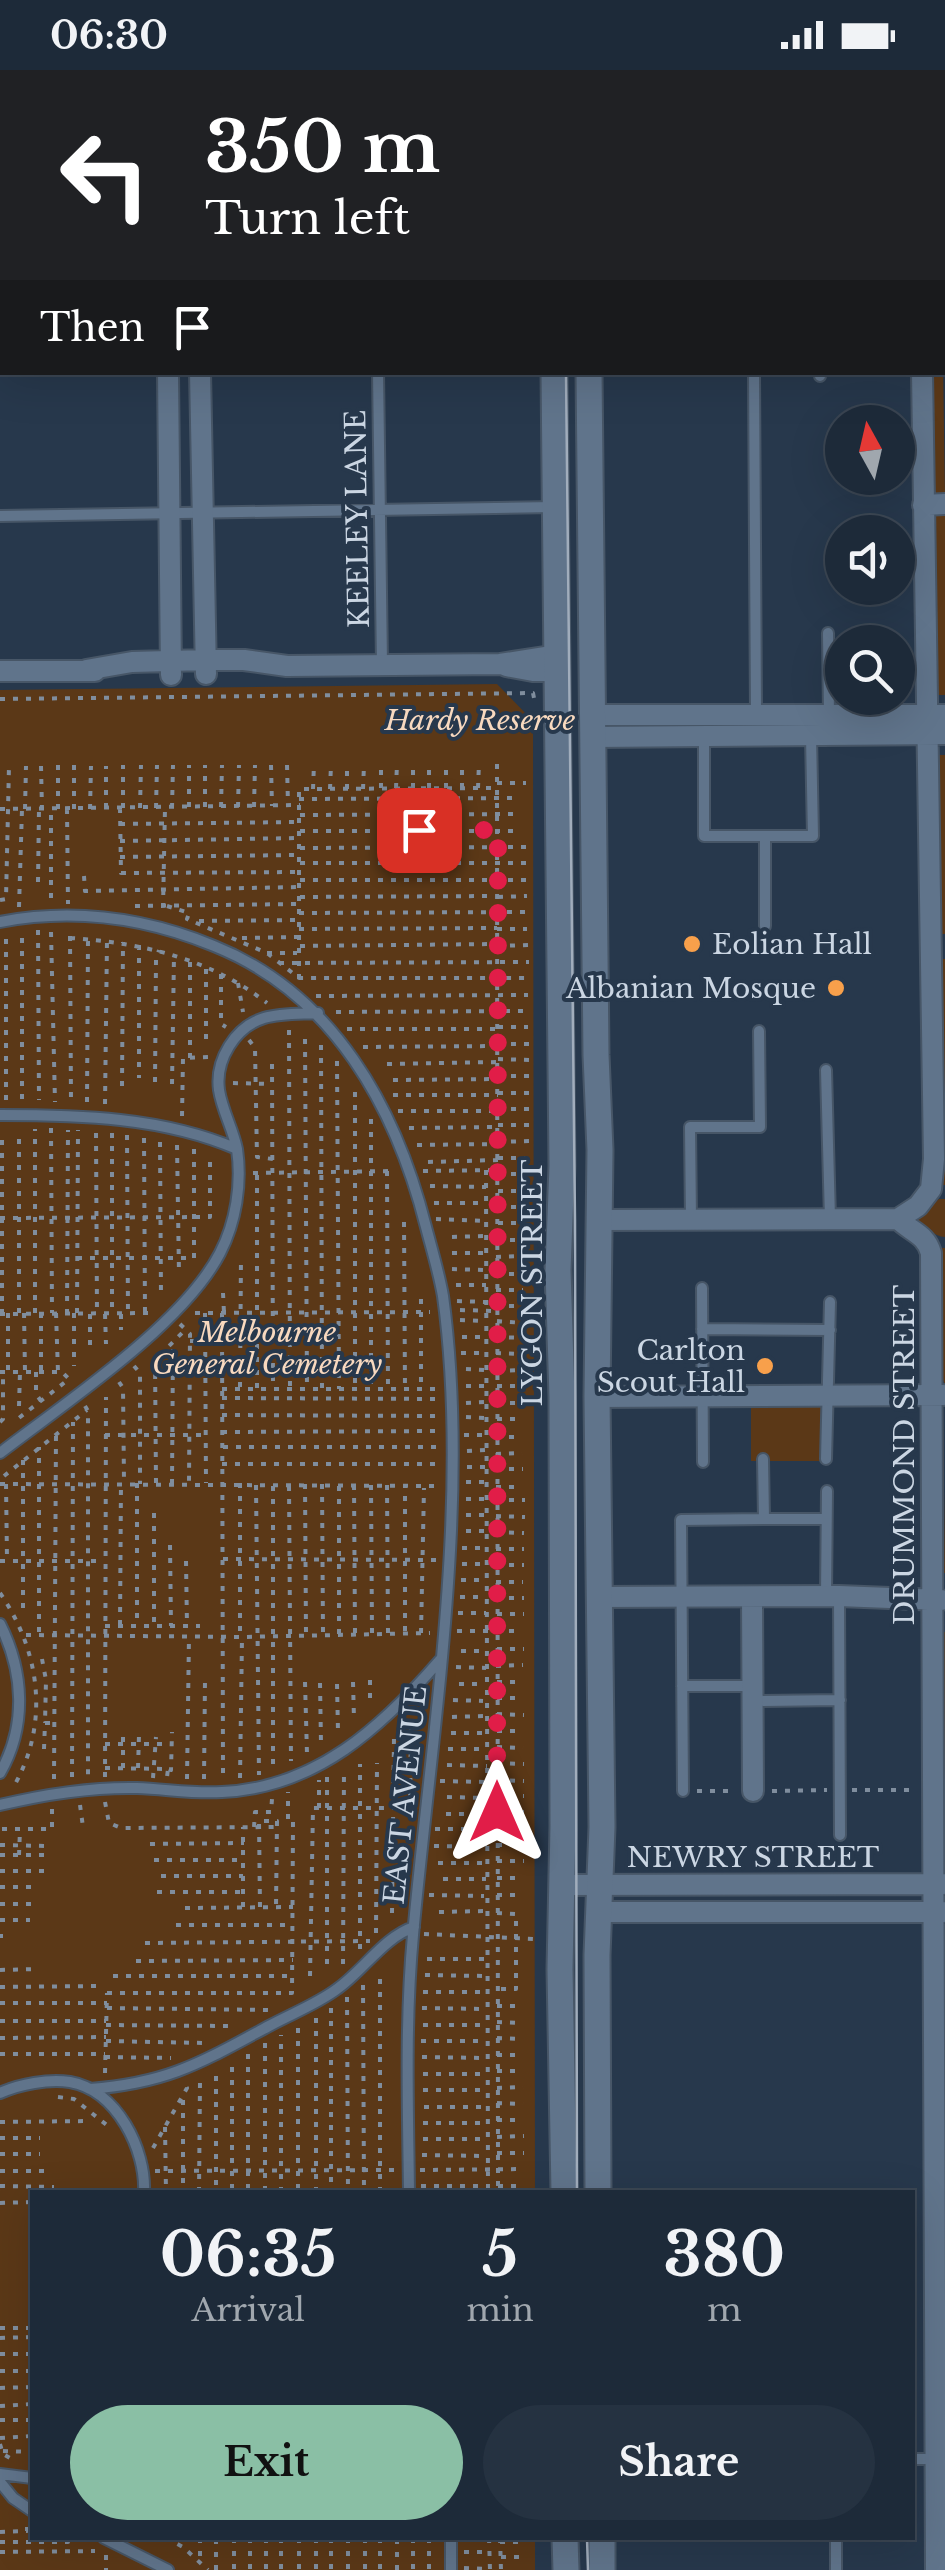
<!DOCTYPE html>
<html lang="en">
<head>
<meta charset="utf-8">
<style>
	body { margin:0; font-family:"Libre Baskerville",serif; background:#253241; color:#f1f3f6; height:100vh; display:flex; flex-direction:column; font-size:38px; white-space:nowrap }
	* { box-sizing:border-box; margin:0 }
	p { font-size:32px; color:#a0a7ae }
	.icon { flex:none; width:55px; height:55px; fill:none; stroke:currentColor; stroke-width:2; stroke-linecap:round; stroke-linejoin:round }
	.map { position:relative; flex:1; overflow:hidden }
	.details { position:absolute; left:30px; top:2120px; width:885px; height:350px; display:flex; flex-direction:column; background:#1d2a39; border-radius:0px; box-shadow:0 10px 40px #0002,0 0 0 2px #3b4653 }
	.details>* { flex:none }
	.hud { position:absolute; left:0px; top:0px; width:945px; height:305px; box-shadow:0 10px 40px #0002,0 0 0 2px #3b4653; background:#202124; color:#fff; overflow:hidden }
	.needle { width:65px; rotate:352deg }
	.fabs { position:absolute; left:825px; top:335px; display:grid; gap:20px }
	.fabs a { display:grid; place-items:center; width:90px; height:90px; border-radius:50%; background:#1d2a39; box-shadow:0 10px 40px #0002,0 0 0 2px #3b4653; font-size:50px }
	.pin { position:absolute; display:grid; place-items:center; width:85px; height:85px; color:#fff; margin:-42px; border-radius:20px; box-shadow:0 5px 15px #0006 }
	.me { position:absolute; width:110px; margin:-55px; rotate:0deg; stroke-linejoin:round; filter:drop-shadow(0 0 8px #0008) }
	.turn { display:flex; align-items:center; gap:35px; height:210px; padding:0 40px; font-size:45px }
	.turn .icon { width:130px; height:130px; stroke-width:2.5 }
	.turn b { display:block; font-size:70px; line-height:85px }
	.then { display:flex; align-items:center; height:95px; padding:0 40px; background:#0003; gap:20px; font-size:38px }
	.eta { display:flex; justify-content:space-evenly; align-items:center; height:170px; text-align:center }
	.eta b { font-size:60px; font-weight:800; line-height:70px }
	.action { display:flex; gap:20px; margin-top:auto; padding:20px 40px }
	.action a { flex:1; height:115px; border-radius:60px; background:#8abfa5; color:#111; font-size:40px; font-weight:800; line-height:115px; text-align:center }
	.action a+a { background:#253241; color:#f1f3f6 }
	.status { display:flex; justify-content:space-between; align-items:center; height:70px; padding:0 50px; background:#1d2a39; direction:ltr }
	.status svg { height:28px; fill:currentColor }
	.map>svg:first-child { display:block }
	.green { fill:#5b3817 }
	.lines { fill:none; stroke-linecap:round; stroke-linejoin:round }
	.service-casing { stroke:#475667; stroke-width:14 }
	.minor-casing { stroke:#475667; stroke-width:24 }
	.tertiary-casing { stroke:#475667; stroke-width:29 }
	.path { stroke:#808e9e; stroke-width:4; stroke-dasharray:5 8; stroke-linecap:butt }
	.service { stroke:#60748b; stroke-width:10 }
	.minor { stroke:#60748b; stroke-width:20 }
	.tertiary { stroke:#60748b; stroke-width:25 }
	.tram { stroke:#a1adbc; stroke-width:2.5 }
	.route { stroke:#e11d48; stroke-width:18; stroke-dasharray:0 32.4 }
	.poi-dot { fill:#f8a04b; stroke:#27384c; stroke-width:4 }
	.labels { text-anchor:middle; stroke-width:8; stroke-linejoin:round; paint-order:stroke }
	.street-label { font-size:28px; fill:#cbd6e3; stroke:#27384c }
	.park-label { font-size:28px; font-style:italic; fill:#f8d9bf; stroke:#27384c }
	.poi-label { font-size:28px; fill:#cbd6e3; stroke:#27384c; text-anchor:end }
</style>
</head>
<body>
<div class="status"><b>06:30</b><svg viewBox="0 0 49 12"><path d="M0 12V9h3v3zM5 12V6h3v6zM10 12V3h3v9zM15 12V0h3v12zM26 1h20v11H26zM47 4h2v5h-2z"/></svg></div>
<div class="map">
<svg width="945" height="2500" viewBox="0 0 945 2500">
	<rect width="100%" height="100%" fill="#27384c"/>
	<!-- green -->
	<path class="green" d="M942 228 945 426H932L931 303 942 302Z
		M932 444H945V625H933Z
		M497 614 533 651 535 2122H32V2468H535V2500H0V620Z
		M935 685H945V864H937Z
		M937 889H945V1115H940Z
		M939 1129H945V1167C934 1167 925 1154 909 1153Z
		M941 1178H945V1314L941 1307Z
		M751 1332H831V1391H751Z
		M943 1334 945 1503H940L941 1339Z
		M939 1562H945V1802H941Z"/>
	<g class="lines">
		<defs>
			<path id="service" d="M372 0 373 2
				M751 0V2
				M378 302 382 595
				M754 302 756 645
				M820 302V306
				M0 446 555 437
				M828 563 829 645
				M704 666V766H765V856
				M765 766H813L811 666
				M0 852C73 838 146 848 214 876 334 924 396 1038 426 1157 432 1180 439 1203 443 1226 471 1432 432 1659 413 1865 405 1951 408 2036 409 2122
				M826 1000 830 1149
				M0 1045C79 1045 163 1047 237 1079
				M691 1150 690 1057H760L759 961
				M702 1218 703 1392
				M702 1259 830 1260
				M0 1383C65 1333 183 1255 220 1183 236 1152 242 1114 237 1079 233 1059 222 1040 219 1020 215 990 235 957 264 948 281 943 300 944 318 943
				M826 1389 830 1232
				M764 1449H826
				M826 1526 827 1421
				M839 1527 840 1765
				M0 1554C24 1602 27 1656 0 1703
				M682 1616H753
				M753 1631 840 1630
				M683 1721 681 1450 764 1449 763 1389
				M0 1735C46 1724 89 1717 137 1718 166 1719 194 1724 222 1722 316 1718 382 1657 440 1590
				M90 2019C169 2013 202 1992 269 1956 291 1944 317 1934 337 1919 363 1901 384 1867 414 1857
				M0 2023C20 2014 48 2009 70 2012 117 2020 146 2080 144 2122
				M912 2389H934
				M0 2404 32 2408
				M0 2412 13 2428 32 2441
				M104 2468 168 2500
				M451 2468V2500
				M836 2500V2468"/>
			<path id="minor" d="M164 0V2
				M196 0V2
				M936 0V2
				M942 142 945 153
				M942 215H945
				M0 227H2
				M168 302 171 605
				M200 302 206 604
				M923 435 945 434
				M506 596 533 601H558
				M86 600 132 592 206 590H244L287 596 500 594 558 585
				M0 601H95
				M594 645H945
				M594 667 945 664
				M898 1149C911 1162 926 1164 931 1183L936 2500
				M898 1149 918 1136 931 1119 934 1089 922 302
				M599 1150 898 1149
				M597 1327 943 1325
				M598 1527 839 1526 941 1530
				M752 1527 753 1721
				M562 1815 943 1814
				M598 1842H943"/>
			<path id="tertiary" d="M550 0V2
				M585 0 586 2
				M554 302 562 1096 558 1200 562 1327 563 1756 560 1899 564 2122
				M589 302 596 985 600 1080 597 1327 602 1757 597 1885 598 2122
				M565 2468 566 2500
				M602 2468V2500"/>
		</defs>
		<!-- service casing -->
		<use href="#service" class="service-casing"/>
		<!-- minor casing -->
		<use href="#minor" class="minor-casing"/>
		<!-- tertiary casing -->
		<use href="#tertiary" class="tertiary-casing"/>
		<!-- path -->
		<path class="path" d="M0 629 533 623 534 628
			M497 694 498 2122
			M58 695V739
			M271 695 272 736
			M287 695 288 735
			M41 696 42 739
			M497 713H526
			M381 718V694
			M396 718 397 694
			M413 718V694
			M429 718V694
			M446 718V694
			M462 718V694
			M478 718 479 693
			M313 719 314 694
			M330 719 331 695
			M347 719V694
			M363 719 364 695
			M299 729 520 728
			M189 737V695
			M205 737V695
			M221 737 222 695
			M238 737 239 695
			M254 737 255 695
			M106 738V696
			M120 738 121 803 300 802
			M123 738V695
			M140 738 141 695
			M156 738 157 695
			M172 738 173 695
			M0 739 300 735
			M25 739 26 696
			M67 739 68 834
			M74 739V695
			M90 739 91 696
			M300 745 520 744
			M120 754 300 752
			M300 761H519
			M120 771 300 768
			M300 778 527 777
			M120 787 300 785
			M300 793H527
			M84 806 85 821 300 817
			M300 810H527
			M38 812 39 739
			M300 827 495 826
			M498 827 527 826
			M51 828V739
			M0 830 6 829 9 696
			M135 836 300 834
			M167 836 189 843 187 849 267 883 299 908H528
			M19 837 22 739
			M163 838 165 738
			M299 843 527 842
			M199 851 300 850
			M299 859 497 858
			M497 859H527
			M38 860 39 1030
			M51 862 55 1032
			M70 866 71 1031
			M70 868C142 873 209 888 267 933
			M242 868 298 867
			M139 875V1008
			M300 876 495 874
			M497 876 528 875
			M267 883H297
			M279 893 529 892
			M206 899V969
			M221 904V954L226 957
			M299 909V719L494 718
			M238 913 243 942
			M316 926 528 925
			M336 942 528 941
			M498 957H528
			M347 959H498
			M289 960 290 1319
			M305 969 307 1319
			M249 970 255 978 257 1087 273 1089
			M498 974H529
			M321 975 322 1319
			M363 977 498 976
			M190 988V889
			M498 989 530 990
			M337 991 339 1319
			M272 994 273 1319
			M387 994 498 992
			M498 1006H530
			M393 1010 498 1009
			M155 1012 156 890 159 880
			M233 1013 272 1014
			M172 1014 174 885
			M122 1016 123 872
			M355 1022V1319
			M498 1023H529
			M393 1025H498
			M22 1029V864
			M6 1030V864
			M87 1032 88 869
			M105 1034 107 870
			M498 1039H529
			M398 1041H498
			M182 1046 183 988 210 987
			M371 1049V1319
			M498 1055H530
			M51 1058 52 1243
			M409 1058 498 1057
			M96 1063 97 1244
			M112 1063V1244
			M127 1065 128 1244
			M144 1068 145 1243
			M160 1072 161 1226
			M498 1072 530 1071
			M177 1075 179 1204
			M417 1075 498 1074
			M498 1088H526
			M428 1092 498 1090
			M486 1100 488 2122
			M387 1101 388 1319
			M423 1101 498 1100
			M253 1103 393 1101
			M498 1104H527
			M430 1116 486 1117
			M498 1121H523
			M434 1133H486
			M498 1137H524
			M0 1148 210 1147V1089
			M436 1149 486 1151
			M404 1152 405 1319
			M498 1153H524
			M452 1167 486 1166
			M497 1170H523
			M452 1183H486
			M496 1187 523 1186
			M77 1188H194V1079
			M452 1199 486 1200
			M496 1204H522
			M456 1215H486
			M496 1220H523
			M223 1223 224 1243
			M421 1229V1319
			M457 1231 486 1232
			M496 1236H523
			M460 1240 495 1241
			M8 1243V1302
			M19 1243V1062
			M24 1243 25 1302
			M35 1243V1059
			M41 1243V1302
			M56 1243 58 1302
			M74 1243V1296
			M77 1243 78 1060
			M195 1243 430 1242
			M205 1243 206 1413
			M222 1243 223 1708
			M0 1244 150 1243
			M2 1244V1068
			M67 1244 68 1060
			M90 1244V1283
			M105 1244 106 1274
			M121 1244V1260
			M460 1250 486 1251
			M497 1251 523 1253
			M180 1254 190 1264 189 1413
			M462 1267H486
			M496 1267 525 1268
			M190 1271H220
			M461 1283H486
			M496 1283 524 1284
			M134 1296 140 1303V1414
			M466 1299 486 1300
			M497 1301 523 1300
			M0 1302H62L69 1309 15 1351
			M36 1302V1324L41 1331
			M119 1312 123 1318 124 1411
			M466 1316H486
			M497 1316H524
			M240 1317 241 1187
			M257 1318V1103
			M222 1319H437
			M222 1328 437 1329
			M466 1333 486 1332
			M497 1333H524
			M19 1336 20 1302
			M85 1336 88 1341V1706
			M222 1345 437 1346
			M466 1347 486 1348
			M497 1349H523
			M0 1352 3 1349V1304
			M222 1362 438 1361
			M105 1365H206
			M464 1365H485
			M496 1367H522
			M223 1377H436
			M467 1381 486 1380
			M496 1384 522 1383
			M23 1390V1543
			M222 1394H436
			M467 1397H486
			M496 1399H523
			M4 1406 87 1340
			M466 1412H486
			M137 1413V1556
			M156 1413 155 1290 185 1260
			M240 1413V1567
			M0 1414 440 1416
			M6 1414 7 1489
			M172 1414 173 1274
			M305 1414 306 1564
			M322 1414 323 1564
			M256 1415 259 1705
			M354 1415 355 1563
			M371 1415 372 1563
			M387 1415 388 1563
			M273 1416V1701
			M289 1416 291 1691
			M496 1417H522
			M466 1429H486
			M496 1430H525
			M154 1443V1556
			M466 1445H486
			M496 1446 525 1447
			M466 1461H486
			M496 1462 524 1463
			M170 1475 171 1556
			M462 1478H486
			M496 1479H524
			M223 1489 438 1490
			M0 1491H104
			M186 1491 187 1556
			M462 1494H486
			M496 1495H524
			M461 1510H486
			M496 1512H523
			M0 1523C40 1581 50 1653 14 1716
			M460 1527H485
			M496 1528H524
			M458 1543H486
			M497 1544H524
			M120 1555 121 1413
			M105 1556H200
			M405 1561V1415
			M457 1561H522
			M39 1562V1377
			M421 1563 424 1418
			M339 1564V1414
			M26 1565 242 1567 430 1563
			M497 1579H524
			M461 1581H486
			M42 1589 46 1610 45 1653
			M496 1596 523 1595
			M456 1597 486 1598
			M370 1610V1635
			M305 1612 307 1684
			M353 1612 354 1649
			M497 1612H523
			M320 1613 321 1673
			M337 1614 338 1661
			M459 1614H484
			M497 1628H523
			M453 1630 483 1631
			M497 1644 524 1645
			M452 1647 486 1646
			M497 1661H522
			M451 1663H486
			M105 1674H172
			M497 1677 523 1678
			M44 1679 45 1653H55
			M448 1679H486
			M497 1693 524 1694
			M447 1695 487 1696
			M105 1698 168 1699 167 1707
			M123 1698V1659
			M138 1698 139 1665
			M169 1699 171 1700 172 1662
			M72 1707 73 1352
			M105 1707 106 1327
			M327 1707V1901
			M153 1708 156 1667
			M240 1708 242 1568
			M54 1709 56 1364
			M187 1709 189 1566
			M204 1709 205 1610
			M497 1710 524 1711
			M440 1711 486 1712
			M852 1720H912
			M697 1721H732
			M772 1721 827 1720
			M497 1726H524
			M447 1727 487 1728
			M105 1732 109 1753 121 1758 277 1757
			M80 1735 83 1757
			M319 1738V1710
			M410 1739 411 1649
			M497 1742H524
			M446 1744H486
			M254 1757 255 1742H271L272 1729
			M497 1758 525 1759
			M2 1759H52V1739
			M435 1759H496
			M150 1774 244 1773
			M0 1775 48 1776
			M497 1775H525
			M434 1776 487 1777
			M0 1785H48
			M19 1785 20 1760
			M154 1790H243
			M497 1791H524
			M438 1793H487
			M0 1801H45
			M161 1806H243
			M497 1808H523
			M443 1809H486
			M0 1817H34
			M157 1822H243
			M429 1825 484 1826
			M497 1825H523
			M0 1834H34
			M243 1837V1757
			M260 1837 259 1751H277L276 1837
			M185 1838 293 1837
			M439 1842 484 1841
			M392 1843 394 1667
			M497 1843 516 1844V1919H497
			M0 1850H30
			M176 1855H293
			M376 1863 377 1693
			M424 1864 535 1869
			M0 1866H3
			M145 1873 370 1871
			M360 1879V1694
			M427 1889H487
			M136 1891 293 1890
			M343 1894 344 1699
			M0 1900 37 1899
			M425 1905 486 1906
			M113 1906H292
			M310 1906 313 1738H413
			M380 1909V2122
			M363 1915 364 2122
			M0 1917 96 1916
			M423 1922H487
			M107 1923H292L293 1752H288V1722
			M347 1927 348 2122
			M0 1933H107
			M497 1936H522
			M107 1938 268 1940
			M331 1938V2122
			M422 1938 487 1939
			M0 1951H106
			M497 1952 522 1953
			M106 1955 230 1956
			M423 1955H487
			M298 1958V2122
			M0 1968 106 1967
			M497 1968 521 1969
			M106 1971 205 1973
			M421 1971H486
			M265 1973V2122
			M0 1984H105
			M248 1984V2122
			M497 1985H522
			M105 1987 171 1988
			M422 1987 487 1988
			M232 1997V2122
			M497 2001H523
			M105 2003 107 1923
			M423 2004H487
			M216 2006V2122
			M497 2018 523 2017
			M423 2020H487
			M58 2027 74 2029 108 2056
			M183 2030V2122
			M497 2033 523 2034
			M424 2037H487
			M497 2050H523
			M0 2052 90 2051
			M423 2053H487
			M165 2057 166 2122
			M497 2067 524 2066
			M0 2068H40
			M423 2069H487
			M153 2078 187 2018 184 2012
			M497 2083H524
			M0 2084H40
			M422 2085 487 2086
			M420 2100 524 2099
			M0 2101H46
			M155 2101 395 2100
			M0 2116 54 2117
			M421 2116H486
			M498 2116H522
			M199 2122 200 2012
			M281 2122V1965
			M316 2122V1947
			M0 2133 32 2132
			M0 2258H32
			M0 2268 32 2267
			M0 2284H32
			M0 2301H32
			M0 2318 32 2317
			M0 2336 32 2334
			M0 2350H32
			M0 2368 32 2366
			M0 2374 3 2384 15 2391
			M3 2381 32 2382
			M0 2462 27 2461V2452
			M166 2468 183 2477 208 2500
			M200 2468V2492
			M234 2468V2500
			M250 2468V2500
			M266 2468V2500
			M281 2468V2500
			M299 2468V2500
			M316 2468V2500
			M331 2468V2500
			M348 2468V2500
			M365 2468V2500
			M380 2468V2500
			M413 2468V2500
			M429 2468V2500
			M489 2468 490 2500
			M500 2468 501 2500
			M0 2472H68V2468
			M500 2472H526
			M0 2482 95 2481
			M464 2482H489
			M106 2485V2500
			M501 2487H526
			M464 2498 489 2499
			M216 2500V2468
			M397 2500V2468"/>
		<!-- service -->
		<use href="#service" class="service"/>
		<!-- minor -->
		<use href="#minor" class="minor"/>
		<!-- tertiary -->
		<use href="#tertiary" class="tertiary"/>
		<!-- tram -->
		<path class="tram" d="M571 0V2
			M566 302 575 1150 577 2122
			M587 2468 588 2500"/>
	</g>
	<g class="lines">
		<!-- route -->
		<path class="route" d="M419 760H498L497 1742"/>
	</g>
	<!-- markers -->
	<g class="poi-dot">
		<circle cx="692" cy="874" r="10"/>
		<circle cx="836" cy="918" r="10"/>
		<circle cx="765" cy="1296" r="10"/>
	</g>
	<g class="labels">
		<!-- street labels -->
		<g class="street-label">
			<text transform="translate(357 449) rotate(-91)" y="10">KEELEY LANE</text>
			<text transform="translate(532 1213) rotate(-90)" y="10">LYGON STREET</text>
			<text transform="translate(904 1385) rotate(-90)" y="10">DRUMMOND STREET</text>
			<text transform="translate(405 1725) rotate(-84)" y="10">EAST AVENUE</text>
			<text x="753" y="1797">NEWRY STREET</text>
		</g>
		<!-- park labels -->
		<g class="park-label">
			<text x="480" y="660">Hardy Reserve</text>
			<text x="267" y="1272">Melbourne<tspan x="267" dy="32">General Cemetery</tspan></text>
		</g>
		<!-- poi labels -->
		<g class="poi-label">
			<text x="712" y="884" text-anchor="start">Eolian Hall</text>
			<text x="816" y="928">Albanian Mosque</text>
			<text x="745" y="1290">Carlton<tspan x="745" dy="32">Scout Hall</tspan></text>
		</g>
	</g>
</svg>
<div class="fabs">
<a><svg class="needle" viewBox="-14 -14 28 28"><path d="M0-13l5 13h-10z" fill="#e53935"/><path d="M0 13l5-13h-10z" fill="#a0a7ae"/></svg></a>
<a><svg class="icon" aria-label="sound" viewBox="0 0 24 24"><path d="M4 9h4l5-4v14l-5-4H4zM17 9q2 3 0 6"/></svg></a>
<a><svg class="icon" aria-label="search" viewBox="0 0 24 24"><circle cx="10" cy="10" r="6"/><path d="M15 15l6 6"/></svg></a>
</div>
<div class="pin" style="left:419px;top:760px;background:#d93025"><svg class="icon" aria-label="arrive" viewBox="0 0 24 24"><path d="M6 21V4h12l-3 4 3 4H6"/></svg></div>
<svg class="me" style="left:497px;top:1742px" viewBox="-20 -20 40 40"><path d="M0-17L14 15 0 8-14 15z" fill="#e11d48" stroke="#fff" stroke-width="4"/></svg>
<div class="hud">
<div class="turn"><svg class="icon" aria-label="left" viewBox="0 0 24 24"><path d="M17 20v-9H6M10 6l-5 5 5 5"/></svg><div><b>350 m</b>Turn left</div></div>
<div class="then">Then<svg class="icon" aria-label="arrive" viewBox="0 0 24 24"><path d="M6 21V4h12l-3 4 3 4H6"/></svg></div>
</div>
<section class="details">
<div class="eta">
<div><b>06:35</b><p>Arrival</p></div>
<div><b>5</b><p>min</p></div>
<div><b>380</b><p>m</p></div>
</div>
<div class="action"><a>Exit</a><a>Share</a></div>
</section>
</div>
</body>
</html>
